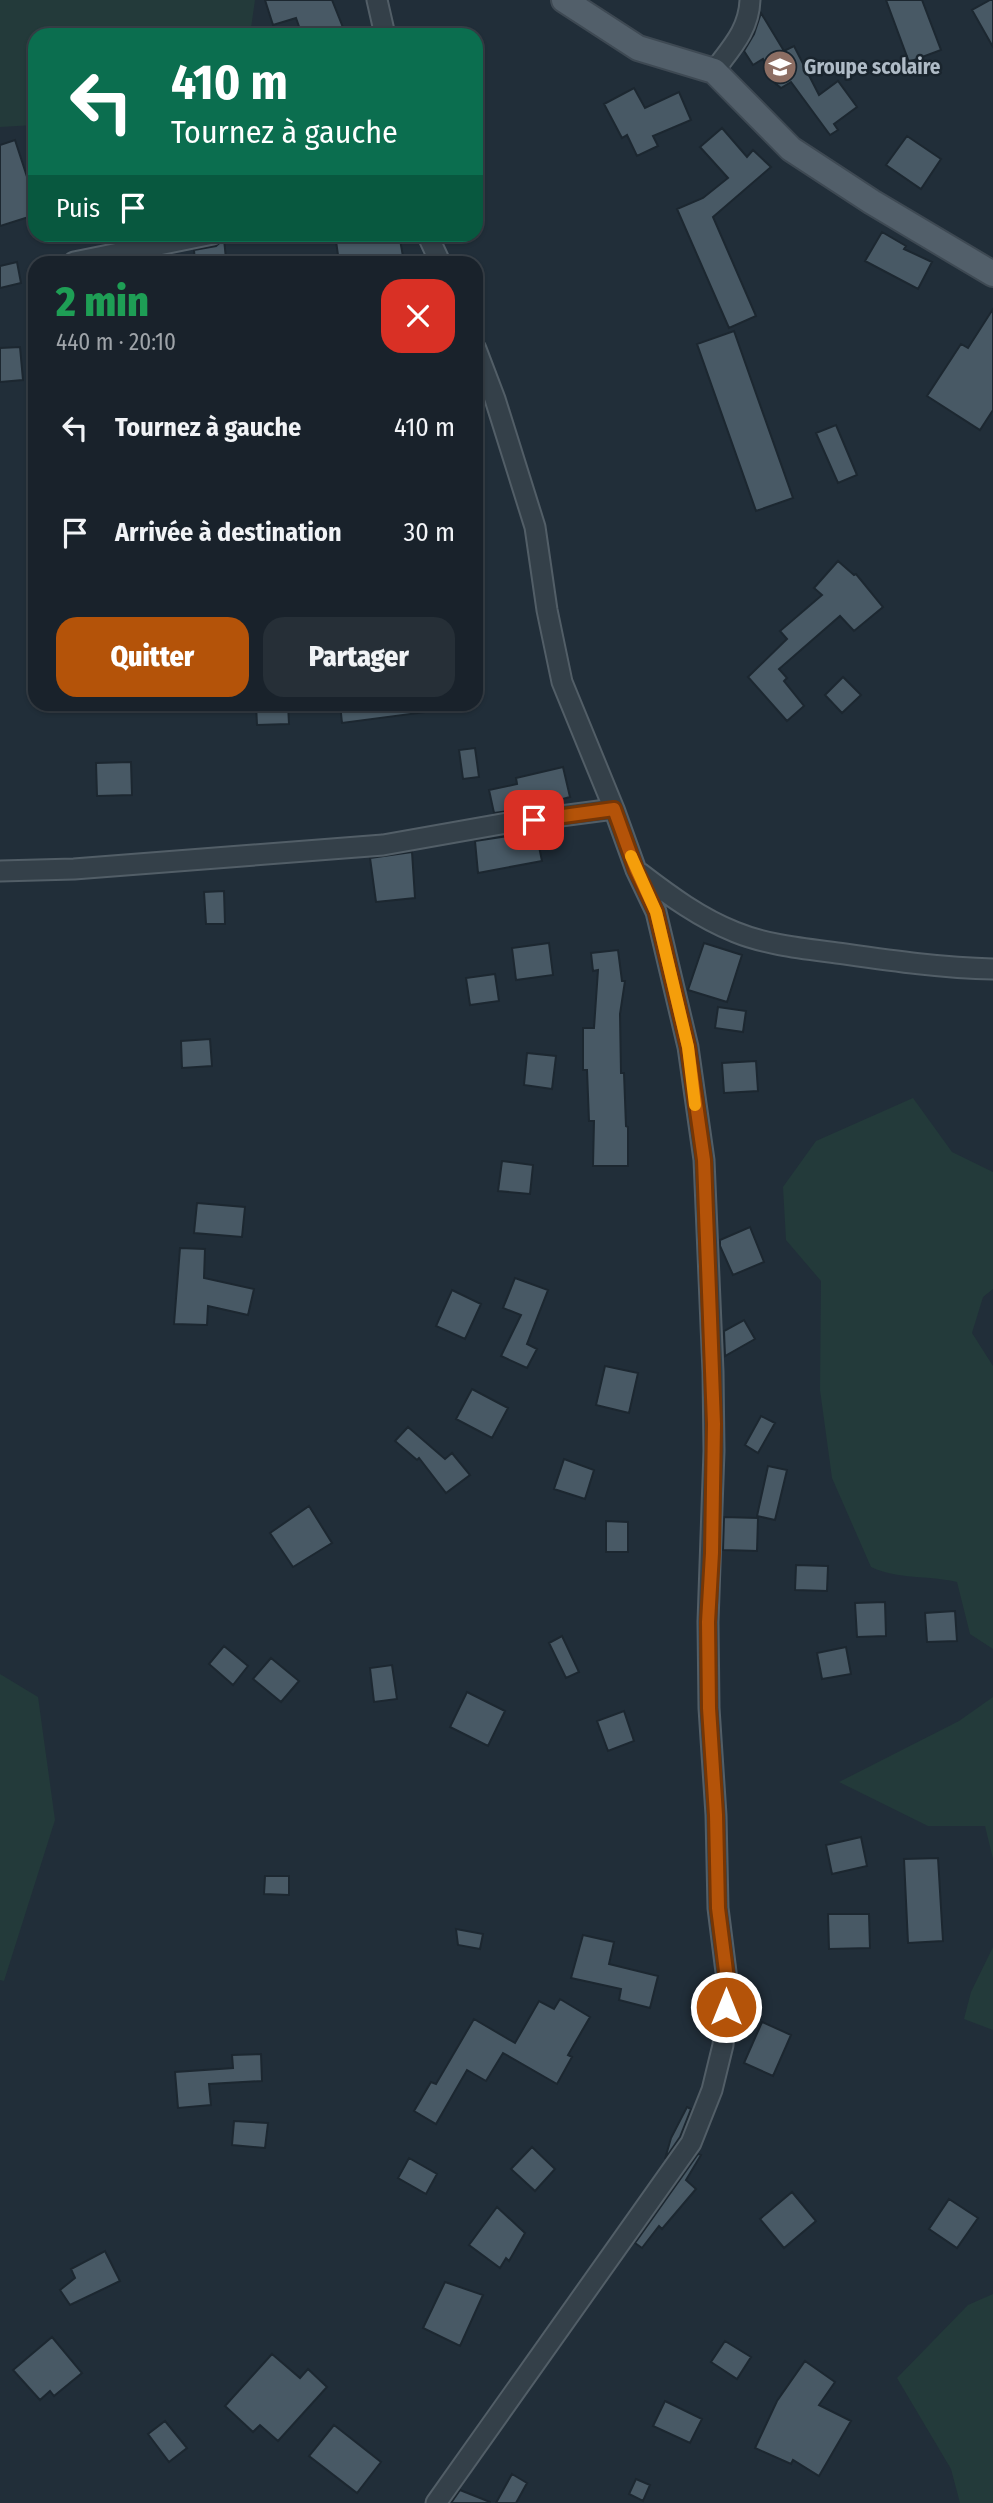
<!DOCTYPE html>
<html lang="fr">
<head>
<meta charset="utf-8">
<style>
	body { margin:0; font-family:"Fira Sans Condensed",sans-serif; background:#262f37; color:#f1f3f6; height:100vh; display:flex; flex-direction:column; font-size:26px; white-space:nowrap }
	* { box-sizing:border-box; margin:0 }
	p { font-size:23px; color:#9fa4a9 }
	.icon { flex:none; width:38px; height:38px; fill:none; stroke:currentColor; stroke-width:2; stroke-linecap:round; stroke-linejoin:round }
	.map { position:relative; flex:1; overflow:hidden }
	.side { position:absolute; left:28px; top:256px; width:455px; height:455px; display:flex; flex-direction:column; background:#19222b; border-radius:21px; box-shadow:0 2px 5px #0004,0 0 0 2px #373f47 }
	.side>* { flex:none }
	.guide { position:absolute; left:28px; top:28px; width:455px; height:214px; border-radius:21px; box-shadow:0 2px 5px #0004,0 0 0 2px #373f47; background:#0b6e4f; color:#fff; overflow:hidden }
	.pin { position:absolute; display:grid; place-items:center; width:60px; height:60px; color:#fff; margin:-30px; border-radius:14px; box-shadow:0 4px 10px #0006 }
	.me { position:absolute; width:77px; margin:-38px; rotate:0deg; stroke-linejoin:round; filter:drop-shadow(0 0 5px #0008) }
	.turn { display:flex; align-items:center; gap:24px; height:147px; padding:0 28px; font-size:32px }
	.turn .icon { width:91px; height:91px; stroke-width:2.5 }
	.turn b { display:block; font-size:49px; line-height:60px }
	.then { display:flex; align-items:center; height:66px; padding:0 28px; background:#0003; gap:14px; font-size:26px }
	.round { display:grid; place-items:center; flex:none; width:74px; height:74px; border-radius:21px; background:#262f37 }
	.headline { display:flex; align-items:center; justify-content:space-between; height:119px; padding:0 28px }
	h1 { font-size:42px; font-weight:800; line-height:52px; color:#1e9e55 }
	.action { display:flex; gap:14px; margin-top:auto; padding:14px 28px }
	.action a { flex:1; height:80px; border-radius:21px; background:#b45309; color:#fff; font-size:28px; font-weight:800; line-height:80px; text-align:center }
	.action a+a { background:#262f37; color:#f1f3f6 }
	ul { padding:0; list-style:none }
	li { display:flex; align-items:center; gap:21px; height:105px; padding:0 28px }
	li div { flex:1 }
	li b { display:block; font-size:26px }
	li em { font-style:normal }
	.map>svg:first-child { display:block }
	.green { fill:#233a3a }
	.building { fill:#485965; stroke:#1c2730; stroke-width:2 }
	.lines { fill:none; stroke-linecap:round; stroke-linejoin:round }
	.minor-casing { stroke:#525e67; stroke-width:23 }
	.major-casing { stroke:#3e4953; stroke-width:28 }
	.minor { stroke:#344049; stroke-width:19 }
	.major { stroke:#525f6a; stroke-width:24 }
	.route-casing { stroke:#753606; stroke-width:18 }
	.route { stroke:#b45309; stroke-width:12 }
	.slow { stroke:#f59e0b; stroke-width:12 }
	.labels { text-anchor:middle; stroke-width:5; stroke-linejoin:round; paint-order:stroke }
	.poi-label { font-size:21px; font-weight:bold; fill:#afbbc6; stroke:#1a252e; text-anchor:start }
</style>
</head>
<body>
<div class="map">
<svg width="993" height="2503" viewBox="0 0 993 2503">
	<rect width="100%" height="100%" fill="#212e39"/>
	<!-- green -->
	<path class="green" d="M0 0H255L250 35H35V125L0 127Z
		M913 1098 952 1152 993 1172V1289L983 1297 972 1333 993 1366V1649L970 1634 957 1582C929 1575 898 1580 871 1567L832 1478 820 1390 821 1281 786 1240 783 1187 816 1141Z
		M0 1674 38 1697 55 1820 4 1981 0 1980Z
		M993 1697V1859L985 1826H928L839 1782 959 1721Z
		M993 1947V2030L964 2019 971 1992Z
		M993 2294V2503H960L951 2469 897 2378 968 2305Z"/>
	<!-- building -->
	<path class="building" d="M265 0H332L346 35H302L296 18 273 25Z
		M886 0H922L941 50 909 62Z
		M990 0H993V47L972 10Z
		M761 13 784 51 794 46 819 95 838 81 857 107 834 124 838 130 830 135 791 82 781 88 775 83 763 59 753 65 744 51 754 34Z
		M634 88 645 108 679 92 691 120 653 136 658 146 637 156 627 135 622 138 604 104Z
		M722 128 747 157 753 150 771 167 713 217 756 316 729 328 677 209 703 198 728 178 700 147Z
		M907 136 941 159 921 189 886 165Z
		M15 140 31 189 29 190 35 215 0 226V145Z
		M882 232 906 246 904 249 932 262 918 289 865 261Z
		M335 234H399L404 262H339Z
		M224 239 226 259 195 262 194 250 216 246Z
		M17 262 21 283 0 288V266Z
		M993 309V410L980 430 927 396 961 344 968 348Z
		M734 331 793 498 756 511 697 344Z
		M20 347 23 380 0 382V348Z
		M836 425 857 475 838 483 816 433Z
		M838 561 854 575 856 574 883 607 854 631 840 616 779 669 787 678 784 681 804 706 787 721 748 677 787 639 780 631 822 595 814 588Z
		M843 677 861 695 842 713 825 695Z
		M256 704H288L289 724 257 725Z
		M340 704H425L426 712 342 723Z
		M475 748 479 777 463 779 459 750Z
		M131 762 132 795 97 796 96 763Z
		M563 767 570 797 530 808 494 813 489 790 517 784 516 778Z
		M536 832 542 861 478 873 475 841Z
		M412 852 415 898 376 902 370 858Z
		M224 891 225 924H206L204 892Z
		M549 943 553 975 516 980 512 948Z
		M704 943 742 955 727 1002 688 990Z
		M618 950 622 981H625L620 1014 621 1073H624L626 1126 628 1127V1166H593L594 1121H589L587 1070H583V1028H594L598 970 593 971 591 953Z
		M495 974 499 1001 470 1005 466 978Z
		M718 1007 746 1011 743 1032 715 1028Z
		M210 1039 212 1066 182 1068 181 1041Z
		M527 1053 556 1056 552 1089 524 1085Z
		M756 1061 758 1091 724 1093 722 1063Z
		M502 1161 533 1165 530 1194 498 1191Z
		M197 1203 245 1207 242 1237 194 1233Z
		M750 1227 764 1262 733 1275 720 1246V1240Z
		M180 1248 205 1249 204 1278 254 1289 248 1315 208 1306 207 1325 174 1324Z
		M515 1278 548 1290 527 1344 537 1349 527 1368 501 1356 521 1315 503 1308Z
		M452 1290 481 1304 465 1339 436 1326Z
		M744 1320 755 1339 725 1356 724 1331Z
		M605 1366 638 1373 629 1413 596 1405Z
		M472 1389 508 1408 492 1438 456 1419Z
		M761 1416 775 1423 758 1453 745 1445Z
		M408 1427 445 1459 452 1453 470 1475 446 1493 419 1458 417 1460 395 1441Z
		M564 1459 594 1470 585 1499 554 1489Z
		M768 1466 787 1470 775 1520 757 1516Z
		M309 1506 332 1543 293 1567 270 1533Z
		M724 1517 758 1518 757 1551 723 1550Z
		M606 1521 628 1522V1552H606Z
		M796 1565 828 1566 827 1591 795 1590Z
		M885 1602 886 1636 857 1637 855 1603Z
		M955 1611 957 1641 927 1642 925 1613Z
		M562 1636 579 1672 566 1678 549 1643Z
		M224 1646 248 1666 233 1685 209 1664Z
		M846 1647 851 1674 822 1679 817 1653Z
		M271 1658 299 1681 281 1702 253 1679Z
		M392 1665 397 1699 374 1702 370 1668Z
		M467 1692 505 1711 488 1746 450 1727Z
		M624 1711 634 1741 608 1751 597 1721Z
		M861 1837 867 1866 832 1874 826 1845Z
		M938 1858 943 1941 908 1943 904 1859Z
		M265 1876H289V1895L264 1894Z
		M828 1914H869L870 1948 829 1949Z
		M456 1929 483 1934 480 1949 458 1945Z
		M583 1935 614 1942 609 1964 658 1976 650 2008 619 2000 621 1989 571 1978Z
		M560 1999 590 2017 568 2055 572 2057 557 2084 503 2053 486 2081 467 2070 436 2124 414 2111 431 2082 436 2084 474 2019 515 2043 539 2001 554 2009Z
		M762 2022 791 2035 773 2076 744 2063Z
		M261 2054 262 2081 209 2084 211 2105 178 2108 175 2072 233 2068 232 2055Z
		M687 2107 691 2109 680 2137 665 2159 671 2138Z
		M234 2121 268 2123 265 2148 232 2145Z
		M532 2147 555 2169 535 2191 511 2169Z
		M698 2154 701 2155 686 2180 696 2189 662 2229 659 2226 642 2248 635 2243Z
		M409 2158 437 2174 426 2194 398 2178Z
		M792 2192 816 2221 784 2248 760 2219Z
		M949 2199 978 2218 957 2248 929 2229Z
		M497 2207 525 2233 509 2261 506 2258 500 2268 469 2245Z
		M105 2251 120 2281 70 2305 60 2290 75 2278 71 2269Z
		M445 2282 483 2295 460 2346 423 2328Z
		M52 2337 82 2373 54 2396 50 2391 40 2400 13 2370Z
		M725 2341 751 2357 737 2379 711 2362Z
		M272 2354 300 2378 308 2369 327 2387 278 2441 260 2425 253 2432 225 2406Z
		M805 2361 835 2382 819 2405 851 2421 819 2476 793 2460 791 2464 755 2448 777 2401Z
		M665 2401 702 2419 690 2443 653 2426Z
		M165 2421 187 2448 169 2462 148 2434Z
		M334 2425 381 2462 357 2493 309 2456Z
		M512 2474 527 2483 516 2503H496Z
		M636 2479 650 2485 643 2501 629 2494Z
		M460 2490 490 2502V2503H451Z"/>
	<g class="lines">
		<defs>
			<path id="minor" d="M377 0 385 35
				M714 71C731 48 749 30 750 0
				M427 234 440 262
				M74 262 213 234
				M0 871 74 869 383 845 507 823 614 809
				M640 873C670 896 700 918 735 932 769 946 809 949 845 954 894 961 943 968 993 969
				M436 2503 691 2143 712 2090 723 2045 728 1988 718 1908 716 1815 709 1708 708 1622 714 1451 713 1372 704 1160 688 1047 656 912 636 870 614 809 562 682 547 610 535 527 495 399 476 349"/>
			<path id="major" d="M564 0 638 48 714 71 791 149 872 202 993 274"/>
		</defs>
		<!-- minor casing -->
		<use href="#minor" class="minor-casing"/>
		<!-- major casing -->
		<use href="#major" class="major-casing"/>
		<!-- minor -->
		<use href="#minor" class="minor"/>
		<!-- major -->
		<use href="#major" class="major"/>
	</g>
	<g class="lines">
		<defs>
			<path id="route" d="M534 820 614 809 636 870 656 912 688 1047 704 1160 714 1424 712 1553 708 1622 709 1708 716 1815 718 1908 728 1987 726 2007"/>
		</defs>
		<!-- route casing -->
		<use href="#route" class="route-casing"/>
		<!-- route -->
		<use href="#route" class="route"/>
		<!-- slow -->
		<path class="slow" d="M631 856 656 912 688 1047 695 1105"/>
	</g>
	<!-- icons -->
	<defs>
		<symbol id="school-disc" viewBox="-11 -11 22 22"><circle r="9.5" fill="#8d6e63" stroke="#1a252e"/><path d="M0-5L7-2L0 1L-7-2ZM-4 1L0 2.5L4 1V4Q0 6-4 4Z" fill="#fff"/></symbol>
	</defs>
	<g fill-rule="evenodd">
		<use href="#school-disc" x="761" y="48" width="38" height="38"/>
	</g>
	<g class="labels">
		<!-- poi labels -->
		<g class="poi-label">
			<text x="804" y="74">Groupe scolaire</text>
		</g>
	</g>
</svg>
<div class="pin" style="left:534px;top:820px;background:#d93025"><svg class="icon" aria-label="arrive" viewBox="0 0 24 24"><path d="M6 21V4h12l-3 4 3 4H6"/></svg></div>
<svg class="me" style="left:726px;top:2007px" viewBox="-20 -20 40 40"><circle r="17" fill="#b45309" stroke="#fff" stroke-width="3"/><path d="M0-11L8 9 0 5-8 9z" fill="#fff"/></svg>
<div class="guide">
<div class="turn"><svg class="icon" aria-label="left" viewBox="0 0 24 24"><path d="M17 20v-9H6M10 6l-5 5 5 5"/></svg><div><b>410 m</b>Tournez à gauche</div></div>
<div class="then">Puis<svg class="icon" aria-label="arrive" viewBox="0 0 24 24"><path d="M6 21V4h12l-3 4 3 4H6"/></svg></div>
</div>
<section class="side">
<div class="headline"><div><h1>2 min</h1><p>440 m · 20:10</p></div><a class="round" style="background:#d93025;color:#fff"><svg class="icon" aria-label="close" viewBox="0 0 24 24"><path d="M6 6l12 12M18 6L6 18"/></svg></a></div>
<ul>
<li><svg class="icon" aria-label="left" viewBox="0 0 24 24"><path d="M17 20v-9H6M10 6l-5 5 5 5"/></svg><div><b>Tournez à gauche</b></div><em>410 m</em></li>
<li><svg class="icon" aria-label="arrive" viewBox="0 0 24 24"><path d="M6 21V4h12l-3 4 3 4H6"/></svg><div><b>Arrivée à destination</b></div><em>30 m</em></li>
</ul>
<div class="action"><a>Quitter</a><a>Partager</a></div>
</section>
</div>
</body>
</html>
